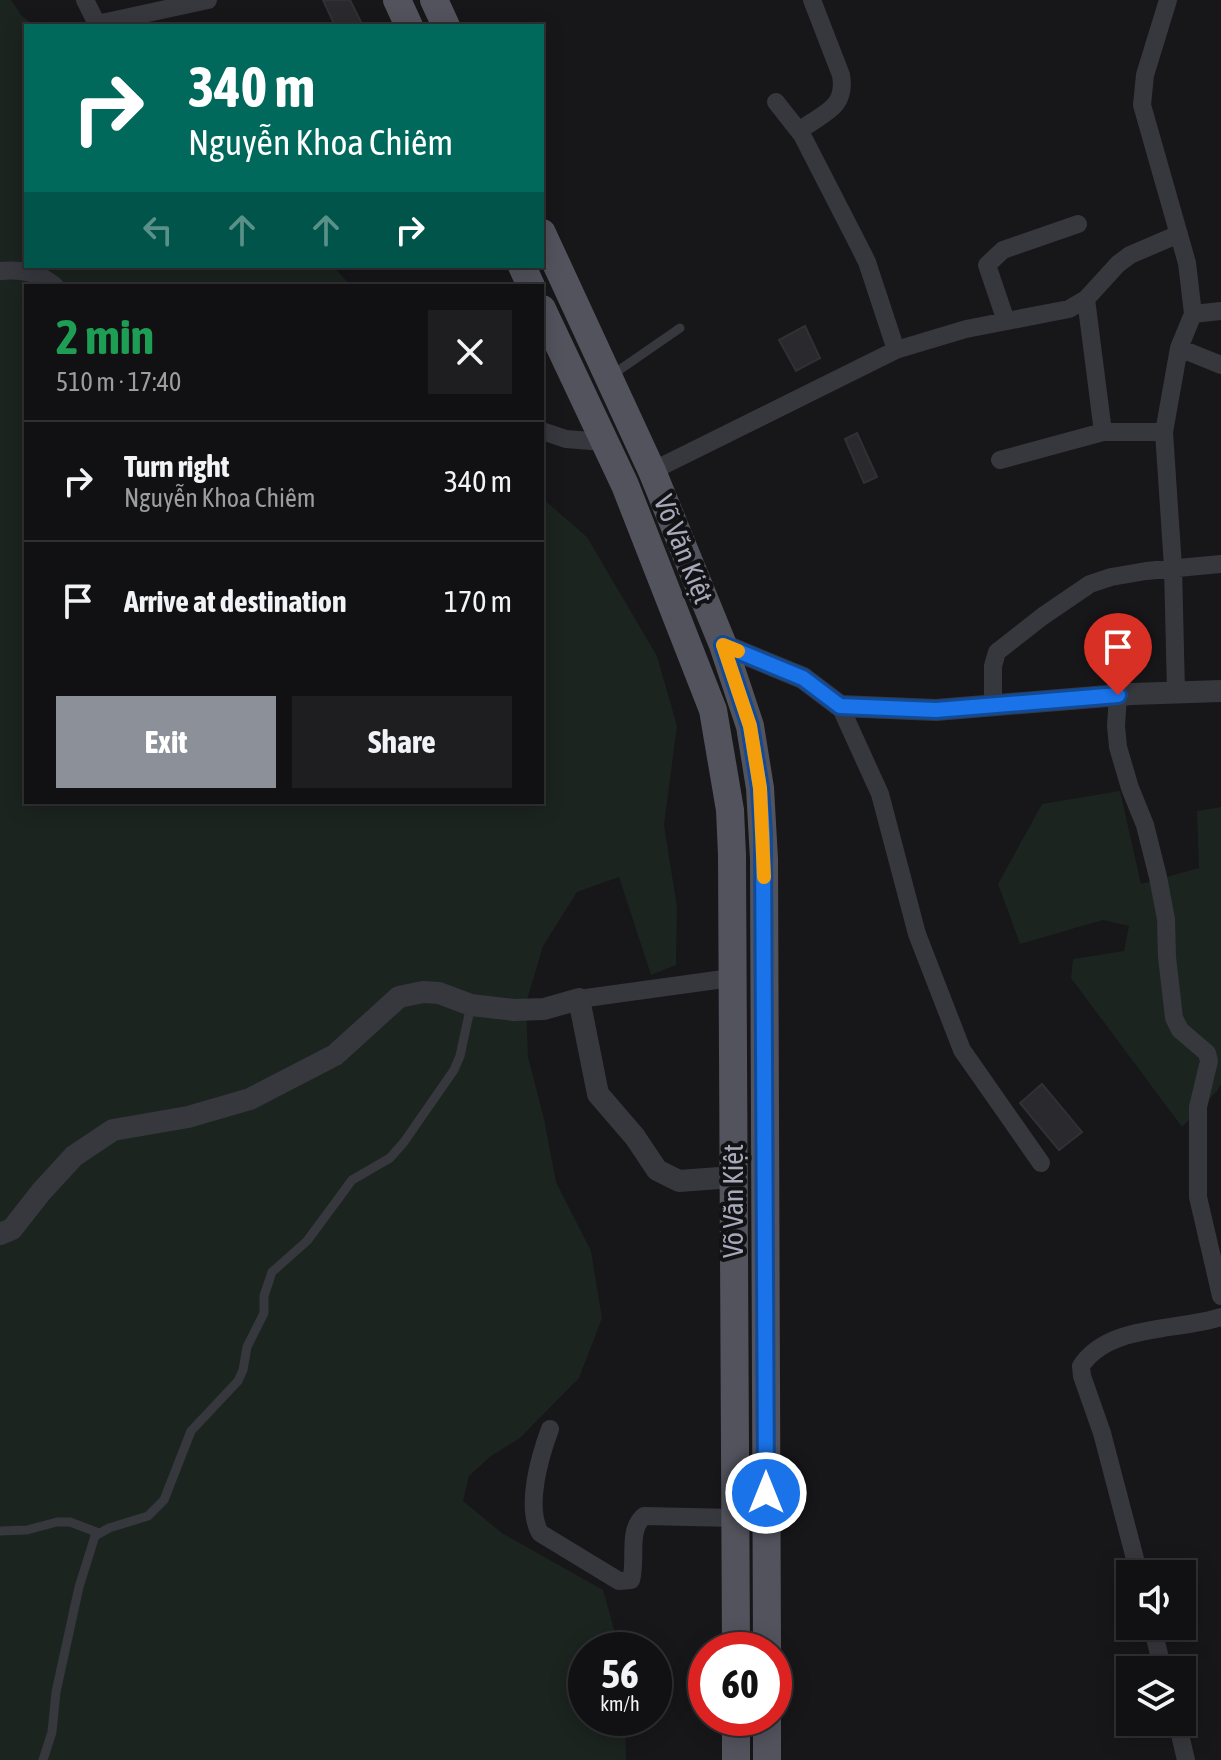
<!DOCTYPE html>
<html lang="en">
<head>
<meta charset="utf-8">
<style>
	body { margin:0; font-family:"Asap Condensed",sans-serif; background:#1e1e21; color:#f1f3f6; height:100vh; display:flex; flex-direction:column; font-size:30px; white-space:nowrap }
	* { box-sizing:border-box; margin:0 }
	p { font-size:26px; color:#9c9da0 }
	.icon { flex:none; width:44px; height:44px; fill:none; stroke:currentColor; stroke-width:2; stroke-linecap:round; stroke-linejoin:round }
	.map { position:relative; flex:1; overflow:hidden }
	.details { position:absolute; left:24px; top:284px; width:520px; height:520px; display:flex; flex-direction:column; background:#111013; border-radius:0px; box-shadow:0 4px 20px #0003,0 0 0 2px #303033 }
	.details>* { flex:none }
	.guide { position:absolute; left:24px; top:24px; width:520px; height:244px; border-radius:0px; box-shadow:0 4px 20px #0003,0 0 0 2px #303033; background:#00695c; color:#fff; overflow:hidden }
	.tools { position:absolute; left:1116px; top:1560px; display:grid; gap:16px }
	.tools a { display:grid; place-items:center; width:80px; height:80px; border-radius:0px; background:#111013; box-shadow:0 4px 20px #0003,0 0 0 2px #303033; font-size:40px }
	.speed { position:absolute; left:568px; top:1632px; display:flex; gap:16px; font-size:40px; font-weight:700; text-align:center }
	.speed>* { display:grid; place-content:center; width:104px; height:104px; border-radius:50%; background:#111013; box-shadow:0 4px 20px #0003,0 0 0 2px #303033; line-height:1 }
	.speed small { font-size:20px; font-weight:400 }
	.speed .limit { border:12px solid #d22; background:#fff; color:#111 }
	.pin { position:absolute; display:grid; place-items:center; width:68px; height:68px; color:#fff; margin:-82px -34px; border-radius:50% 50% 50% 0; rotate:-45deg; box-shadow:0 0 8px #0007 }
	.pin .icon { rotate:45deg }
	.me { position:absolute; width:88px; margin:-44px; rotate:0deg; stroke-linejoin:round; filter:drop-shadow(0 0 6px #0008) }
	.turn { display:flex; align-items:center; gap:28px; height:168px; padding:0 32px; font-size:36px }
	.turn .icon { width:104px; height:104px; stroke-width:2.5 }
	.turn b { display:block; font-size:56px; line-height:68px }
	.lanes { display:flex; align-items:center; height:76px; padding:0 32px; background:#0003; justify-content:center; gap:40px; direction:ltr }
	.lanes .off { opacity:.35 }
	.round { display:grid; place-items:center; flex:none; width:84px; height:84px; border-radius:0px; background:#1e1e21 }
	.head { display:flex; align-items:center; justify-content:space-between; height:136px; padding:0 32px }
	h1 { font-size:48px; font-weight:700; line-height:60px; color:#1e9e55 }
	.cta { display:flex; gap:16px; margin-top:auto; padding:16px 32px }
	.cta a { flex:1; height:92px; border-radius:0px; background:#8c9099; color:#fff; font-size:32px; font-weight:700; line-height:92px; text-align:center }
	.cta a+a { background:#1e1e21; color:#f1f3f6 }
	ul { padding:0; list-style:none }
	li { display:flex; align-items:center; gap:24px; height:120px; padding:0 32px; border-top:2px solid #303033 }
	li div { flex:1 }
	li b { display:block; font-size:30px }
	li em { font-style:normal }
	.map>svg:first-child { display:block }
	.green { fill:#1c241f }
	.building { fill:#2a292d; stroke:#313035; stroke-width:2 }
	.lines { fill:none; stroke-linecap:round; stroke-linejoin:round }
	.service { stroke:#37373e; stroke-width:9 }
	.minor { stroke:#37373e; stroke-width:18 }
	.tertiary { stroke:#37373e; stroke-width:22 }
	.primary { stroke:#53535e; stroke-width:28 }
	.route-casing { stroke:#114b97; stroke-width:20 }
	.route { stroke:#1a73e8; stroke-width:14 }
	.slow { stroke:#f59e0b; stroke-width:14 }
	.labels { text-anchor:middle; stroke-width:8; stroke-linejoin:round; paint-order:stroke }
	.street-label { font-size:28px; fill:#a7a9ba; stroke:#121114 }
</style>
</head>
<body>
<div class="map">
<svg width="1221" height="1760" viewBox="0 0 1221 1760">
	<rect width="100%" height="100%" fill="#171619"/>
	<!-- green -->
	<path class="green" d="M0 0H11L21 15 34 26H26V266H333L351 286H26V802H542V498L587 537 657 656 677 726 664 825 677 907 676 965 651 975 619 877 577 892 543 946 526 1003 528 1057 544 1119 556 1182 591 1251 602 1318 579 1378 520 1438 491 1456 469 1476 463 1501 502 1533 603 1590 620 1650H586V1718H625L626 1760H0Z
		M1120 791 1141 884 1199 868 1197 811 1221 807V1084L1217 1091 1182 1127 1071 978 1073 959 1124 951 1129 926 1103 920 1020 944 998 884 1042 804Z"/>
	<!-- building -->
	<path class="building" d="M323 0H350L363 26H335Z
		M805 326 820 358 796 371 779 340Z
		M857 433 877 477 864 483 845 439Z
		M1042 1084 1082 1132 1059 1150 1020 1103Z"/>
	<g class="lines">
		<!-- service -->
		<path class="service" d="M612 375 680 328
			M0 1531 27 1530 57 1522H70L99 1533
			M43 1760 52 1732 56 1692 79 1587 95 1536 109 1528 148 1516 164 1500 191 1431 238 1381 243 1370 247 1347 264 1313V1296L272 1272 307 1241 352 1180 390 1158 404 1142 454 1070 460 1056 471 1005"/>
		<!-- minor -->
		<path class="minor" d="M85 0 97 24 208 0
			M1168 0 1145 75 1142 105 1187 263 1193 314 1179 348 1164 432 1173 567 1176 692
			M776 102 802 135 858 244 867 262 896 350
			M799 131C822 113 847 109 841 75L812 0
			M0 271C22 269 38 272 55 286
			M1086 299 1103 432H1164
			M1193 314 1221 311
			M1006 321 987 265 1003 250 1078 224
			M1179 348 1221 365
			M542 431 566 439 604 442
			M1000 460 1103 432
			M652 471 896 350 966 329 1069 309 1086 299 1118 264 1130 255 1179 234
			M1118 695 1116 726 1118 747 1130 788 1145 825 1158 877 1166 919 1167 957 1174 1018 1180 1030 1207 1053 1209 1061 1198 1107V1197L1221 1296
			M993 705V666L997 652 1043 616 1090 584 1111 577 1146 571 1221 564
			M840 706 880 794 917 934 962 1050 1041 1163
			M579 999 731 978
			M550 1429C540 1456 525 1506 540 1533L619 1581 631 1580C637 1560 627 1530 644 1516L735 1518
			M1139 1574 1102 1433 1082 1376 1081 1366C1108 1324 1178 1331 1221 1317
			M1152 1626 1163 1670
			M1177 1722 1186 1760"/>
		<!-- tertiary -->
		<path class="tertiary" d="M723 645 803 678 840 706 936 710 1132 694 1221 691
			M0 1234 12 1229 41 1192 74 1156 113 1130 188 1117 250 1099 335 1055 399 997 423 992 439 993 471 1005 514 1010 544 1009 579 999 598 1094 635 1137 657 1170 679 1181 733 1177"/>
		<!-- primary -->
		<path class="primary" d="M397 0 409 26
			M434 0 446 26
			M542 233 652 471 723 645 750 726 760 788 764 859 767 1650
			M522 266 531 286
			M542 309 625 485 713 710 730 810 732 855 736 1650
			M736 1718V1760
			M767 1718V1760"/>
	</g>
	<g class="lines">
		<defs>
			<path id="route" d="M766 1493 763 835 760 788 750 726 723 645 803 678 840 706 936 710 1118 695"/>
		</defs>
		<!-- route casing -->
		<use href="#route" class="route-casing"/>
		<!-- route -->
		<use href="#route" class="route"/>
		<!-- slow -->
		<path class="slow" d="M738 651 723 645 750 726 760 788 764 877"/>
	</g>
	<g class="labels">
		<!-- street labels -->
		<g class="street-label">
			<text transform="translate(684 549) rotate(68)" y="10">Võ Văn Kiệt</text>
			<text transform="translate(733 1201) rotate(-90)" y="10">Võ Văn Kiệt</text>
		</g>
	</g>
</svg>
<div class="tools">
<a><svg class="icon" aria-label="sound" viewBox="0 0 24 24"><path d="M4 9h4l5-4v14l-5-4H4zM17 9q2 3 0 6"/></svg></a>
<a><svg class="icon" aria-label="layers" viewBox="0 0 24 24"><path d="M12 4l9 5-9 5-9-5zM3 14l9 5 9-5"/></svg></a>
</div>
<div class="speed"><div>56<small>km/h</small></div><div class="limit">60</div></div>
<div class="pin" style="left:1118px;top:695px;background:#d93025"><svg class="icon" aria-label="arrive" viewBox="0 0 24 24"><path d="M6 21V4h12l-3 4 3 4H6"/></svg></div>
<svg class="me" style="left:766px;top:1493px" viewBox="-20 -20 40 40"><circle r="17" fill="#1a73e8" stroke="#fff" stroke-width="3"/><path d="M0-11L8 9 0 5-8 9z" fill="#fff"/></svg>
<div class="guide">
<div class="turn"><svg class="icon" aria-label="right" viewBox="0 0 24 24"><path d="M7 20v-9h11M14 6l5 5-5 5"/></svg><div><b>340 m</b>Nguyễn Khoa Chiêm</div></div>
<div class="lanes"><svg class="icon off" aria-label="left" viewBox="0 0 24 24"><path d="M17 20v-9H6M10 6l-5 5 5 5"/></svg><svg class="icon off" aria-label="ahead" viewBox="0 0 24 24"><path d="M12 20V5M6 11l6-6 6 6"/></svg><svg class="icon off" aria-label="ahead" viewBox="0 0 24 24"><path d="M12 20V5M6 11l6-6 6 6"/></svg><svg class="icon" aria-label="right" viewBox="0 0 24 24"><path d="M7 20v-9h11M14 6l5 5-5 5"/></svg></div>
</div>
<section class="details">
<div class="head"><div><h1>2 min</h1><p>510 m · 17:40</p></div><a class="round"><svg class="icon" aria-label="close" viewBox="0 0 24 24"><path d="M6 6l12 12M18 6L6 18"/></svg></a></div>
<ul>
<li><svg class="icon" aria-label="right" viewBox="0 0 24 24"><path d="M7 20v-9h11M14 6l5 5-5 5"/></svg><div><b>Turn right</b><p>Nguyễn Khoa Chiêm</p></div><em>340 m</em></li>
<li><svg class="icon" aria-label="arrive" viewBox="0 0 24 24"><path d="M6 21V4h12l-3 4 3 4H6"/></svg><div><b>Arrive at destination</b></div><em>170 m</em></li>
</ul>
<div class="cta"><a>Exit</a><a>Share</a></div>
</section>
</div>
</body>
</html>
